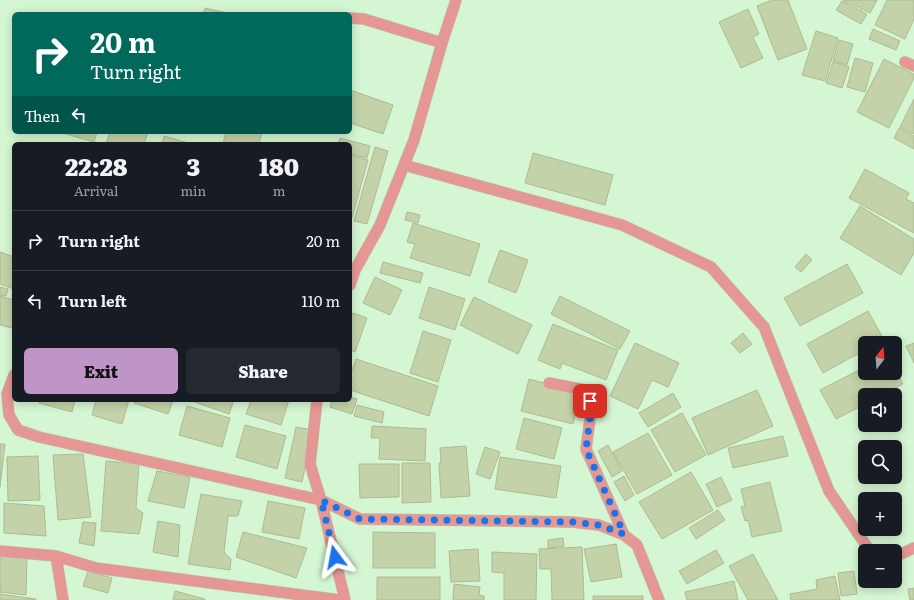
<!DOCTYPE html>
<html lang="en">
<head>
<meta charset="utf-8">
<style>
	body { margin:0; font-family:Literata,serif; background:#242831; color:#f1f3f6; height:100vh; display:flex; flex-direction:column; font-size:15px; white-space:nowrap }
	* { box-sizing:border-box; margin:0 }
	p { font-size:13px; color:#9ea1a6 }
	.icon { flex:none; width:22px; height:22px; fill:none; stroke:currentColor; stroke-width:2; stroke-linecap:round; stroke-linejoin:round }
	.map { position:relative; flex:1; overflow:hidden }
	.sheet { position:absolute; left:12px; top:142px; width:340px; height:260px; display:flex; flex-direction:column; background:#171b24; border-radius:6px; box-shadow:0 2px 10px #0003 }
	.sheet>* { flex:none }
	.banner { position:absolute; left:12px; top:12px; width:340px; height:122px; border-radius:6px; box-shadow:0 2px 10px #0003; background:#00695c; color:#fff; overflow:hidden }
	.needle { width:26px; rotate:17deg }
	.tools { position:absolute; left:858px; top:336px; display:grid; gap:8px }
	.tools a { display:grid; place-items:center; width:44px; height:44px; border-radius:6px; background:#171b24; box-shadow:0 2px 10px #0003; font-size:20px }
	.pin { position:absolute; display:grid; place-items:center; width:34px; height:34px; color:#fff; margin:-17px; border-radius:8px; box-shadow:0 2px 6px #0006 }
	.me { position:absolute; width:44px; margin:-22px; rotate:347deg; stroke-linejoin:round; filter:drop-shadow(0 0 3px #0008) }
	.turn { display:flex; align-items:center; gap:14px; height:84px; padding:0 12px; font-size:18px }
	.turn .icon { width:52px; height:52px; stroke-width:2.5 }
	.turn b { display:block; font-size:28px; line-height:34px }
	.then { display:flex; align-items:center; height:38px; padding:0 12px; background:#0003; gap:8px; font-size:15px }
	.eta { display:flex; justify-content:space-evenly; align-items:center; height:68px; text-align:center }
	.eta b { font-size:24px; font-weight:800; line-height:28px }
	.action { display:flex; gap:8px; margin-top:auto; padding:8px 12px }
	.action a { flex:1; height:46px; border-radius:6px; background:#bf95c7; color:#111; font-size:16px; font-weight:800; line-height:46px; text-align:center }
	.action a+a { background:#242831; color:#f1f3f6 }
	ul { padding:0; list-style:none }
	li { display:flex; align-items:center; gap:12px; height:60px; padding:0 12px; border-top:1px solid #363941 }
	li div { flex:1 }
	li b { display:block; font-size:15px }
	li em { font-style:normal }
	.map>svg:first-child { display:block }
	.building { fill:#c3d2a8; stroke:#acbb92 }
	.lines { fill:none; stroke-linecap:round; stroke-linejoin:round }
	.minor-casing { stroke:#b6d3b3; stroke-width:12 }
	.minor { stroke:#e49793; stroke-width:11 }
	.route { stroke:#1a73e8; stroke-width:7; stroke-dasharray:0 12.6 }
</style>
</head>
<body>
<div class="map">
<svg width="914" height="600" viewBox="0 0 914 600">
	<rect width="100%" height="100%" fill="#d5f6d2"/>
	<!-- building -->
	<path class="building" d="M772 0H788L807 49 778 60 757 6Z
		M843 0H877L870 13Z
		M887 0H914V19L905 39 875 25Z
		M842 1 867 14 861 24 836 10Z
		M205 8 232 14H203Z
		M748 9 759 34 753 37 763 58 741 68 719 22Z
		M873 29 900 41 896 50 869 39Z
		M816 31 838 38 825 81 802 75Z
		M839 40 853 44 847 65 833 61Z
		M855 58 873 63 865 92 847 87Z
		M884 59 914 74V78L889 128 857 112Z
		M833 62 849 67 842 88 826 83Z
		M350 90 393 105 383 134 350 123Z
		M914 99V134L900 127Z
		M899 128 914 136V149L894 138Z
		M59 132H97L94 142Z
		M110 132H148L144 144H106Z
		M226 132H262L259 144H223Z
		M164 136 192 144H162Z
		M340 138 370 146 367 158 350 154V144H338Z
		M375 147 388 151 367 224 354 221Z
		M533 153 613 175 605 205 525 183Z
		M350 155 368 160 352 218H350Z
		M865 169 909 193 906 199 914 203V233L849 198Z
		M860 206 914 239V253L901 275 840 238Z
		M407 212 420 215 418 223 405 220Z
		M413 223 480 244 470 276 410 258 415 244 407 242Z
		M500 250 528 260 516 293 488 282Z
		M0 252 14 257V289L0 284Z
		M806 254 812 260 801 272 795 267Z
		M383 262 423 273 420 283 380 273Z
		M847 264 863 293 800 326 784 298Z
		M375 277 402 290 390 315 363 303Z
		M0 287 8 289 6 296 0 295Z
		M429 287 465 299 455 330 419 318Z
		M0 296 14 300V322L12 328 0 325Z
		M560 296 630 331 620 349 551 314Z
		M474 297 532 325 518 354 460 325Z
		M868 311 884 340 879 343H865V350L823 373 807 344Z
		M353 313 367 318 355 352 350 350V322Z
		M553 324 618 350 606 380 562 363 560 369 538 360Z
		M423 331 451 340 438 382 410 373Z
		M743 333 752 344 740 353 731 343Z
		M635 343 679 363 668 387 652 380 638 409 610 396Z
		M914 343V363L906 346Z
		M356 359 438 386 429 416 350 390V376Z
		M865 367V373H895V369L903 384 882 395H865V404L836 419 820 390Z
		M529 379 581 393 573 424 521 411Z
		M757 390 773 426 708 455 692 418Z
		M673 393 681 407 648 427 639 413Z
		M350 397 357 399 352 414 330 407 332 400H350Z
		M40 400H75L72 412 39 403Z
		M96 400H129L122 424 92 415Z
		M135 400H173L168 414 134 403Z
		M189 400H234L229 414Z
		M251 400H289L281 425 246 414Z
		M357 405 384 412 382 423 354 416Z
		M187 406 230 418 222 447 179 435Z
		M682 413 706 455 675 472 651 430Z
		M524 418 562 428 554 459 516 449Z
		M245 425 286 436 277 469 236 457Z
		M372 426 426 429 425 461 379 459 380 438H371Z
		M296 427 313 430 302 482 285 478Z
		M648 433 672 475 637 494 613 452Z
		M783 436 788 456 733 468 728 448Z
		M0 444H5L0 487Z
		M608 445 622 471 612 477 598 451Z
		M466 446 470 496 441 498 439 463H441L440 448Z
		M485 447 500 452 490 479 476 474Z
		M83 454 91 517 58 520 53 455Z
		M38 456 40 500 8 501 7 457Z
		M500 457 561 466 556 498 495 489Z
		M106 461 139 464 136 508 143 513 139 534 101 531Z
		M402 463H430L431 502 402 503Z
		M359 464H399V497L360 498Z
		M157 471 190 477 184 508 148 501Z
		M691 472 713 510 662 539 639 502Z
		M624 476 634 495 625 501 614 482Z
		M721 477 732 500 717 507 706 484Z
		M770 482 782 531 752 537 748 520 745 521 741 507 745 506 741 489Z
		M201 494 242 501 238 516H228L224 552 231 559 230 570 188 564Z
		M268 501 305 508 299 539 262 532Z
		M4 503 44 506 46 536 4 533Z
		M718 510 725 520 696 539 689 528Z
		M158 521 180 525 178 557 153 552Z
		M83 522 96 523 94 546 79 543Z
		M243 532 307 548 296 578 236 557Z
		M373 532 435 533V568H373Z
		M563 538 564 546 548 548V540Z
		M616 544 622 577 591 582 584 549Z
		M582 547 584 600H552L551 569H540L539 549Z
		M478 549 480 581 451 582 449 551Z
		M716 550 724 563 687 584 679 571Z
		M492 552 537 554 536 600H504V573L492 572Z
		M0 554 27 557 26 595 0 592Z
		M753 554 778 600H748L729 566Z
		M88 571 112 578 108 593 83 586Z
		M854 571 857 594 841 596 838 573Z
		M835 576 840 600H791L790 594 817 589 816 580Z
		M377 577H440V600H377Z
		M734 581 738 600H687L685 592Z
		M454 584 480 587 479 595 484 596V600H453Z
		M914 588V600H910L908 589Z
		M175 591 205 599V600H173Z
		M0 594 36 599V600H0Z
		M593 596H643V600H593Z"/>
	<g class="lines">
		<defs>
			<path id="minor" d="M350 18 364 19 442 43
				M905 62 914 66
				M404 165 622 225 711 267 764 327 829 491 870 551
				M350 285 355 270 380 225 414 140 442 43 456 0
				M14 375 7 394 9 415 18 430 39 437 321 500 360 519 572 522 599 525 624 535 637 545 659 600
				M549 383 590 391 591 411 586 449 624 535
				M317 400 310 464 321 500 345 600
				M0 551 56 556 96 568 340 600
				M895 555 901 554 914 548
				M56 556 63 600"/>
		</defs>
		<!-- minor casing -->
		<use href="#minor" class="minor-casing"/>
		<!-- minor -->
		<use href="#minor" class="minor"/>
	</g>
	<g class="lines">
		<!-- route -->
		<path class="route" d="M335 557 321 500 360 519 572 522 599 525 624 534 586 449 591 411 590 401"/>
	</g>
</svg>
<div class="tools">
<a><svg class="needle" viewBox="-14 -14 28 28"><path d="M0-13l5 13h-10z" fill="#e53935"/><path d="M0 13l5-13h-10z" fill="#9ea1a6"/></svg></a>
<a><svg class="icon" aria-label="sound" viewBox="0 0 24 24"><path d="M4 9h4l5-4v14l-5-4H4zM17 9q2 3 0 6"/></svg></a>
<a><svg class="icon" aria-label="search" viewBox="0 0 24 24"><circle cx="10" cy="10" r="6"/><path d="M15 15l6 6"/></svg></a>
<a>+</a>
<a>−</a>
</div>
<div class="pin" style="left:590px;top:401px;background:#d93025"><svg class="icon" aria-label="arrive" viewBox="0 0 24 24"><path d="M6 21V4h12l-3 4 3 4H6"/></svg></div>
<svg class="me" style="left:335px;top:557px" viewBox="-20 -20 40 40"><path d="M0-17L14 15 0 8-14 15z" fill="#1a73e8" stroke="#fff" stroke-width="4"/></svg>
<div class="banner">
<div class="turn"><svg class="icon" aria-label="right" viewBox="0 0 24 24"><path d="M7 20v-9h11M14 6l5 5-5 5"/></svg><div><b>20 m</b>Turn right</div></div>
<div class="then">Then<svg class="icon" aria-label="left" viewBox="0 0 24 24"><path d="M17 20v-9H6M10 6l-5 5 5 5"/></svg></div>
</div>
<section class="sheet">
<div class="eta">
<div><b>22:28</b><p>Arrival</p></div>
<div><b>3</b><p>min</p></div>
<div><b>180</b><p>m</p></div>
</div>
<ul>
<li><svg class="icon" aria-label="right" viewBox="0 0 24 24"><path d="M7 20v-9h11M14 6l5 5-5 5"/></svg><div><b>Turn right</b></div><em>20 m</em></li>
<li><svg class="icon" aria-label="left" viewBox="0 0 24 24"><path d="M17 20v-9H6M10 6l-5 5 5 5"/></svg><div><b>Turn left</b></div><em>110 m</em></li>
</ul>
<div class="action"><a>Exit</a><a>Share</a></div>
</section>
</div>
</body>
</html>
